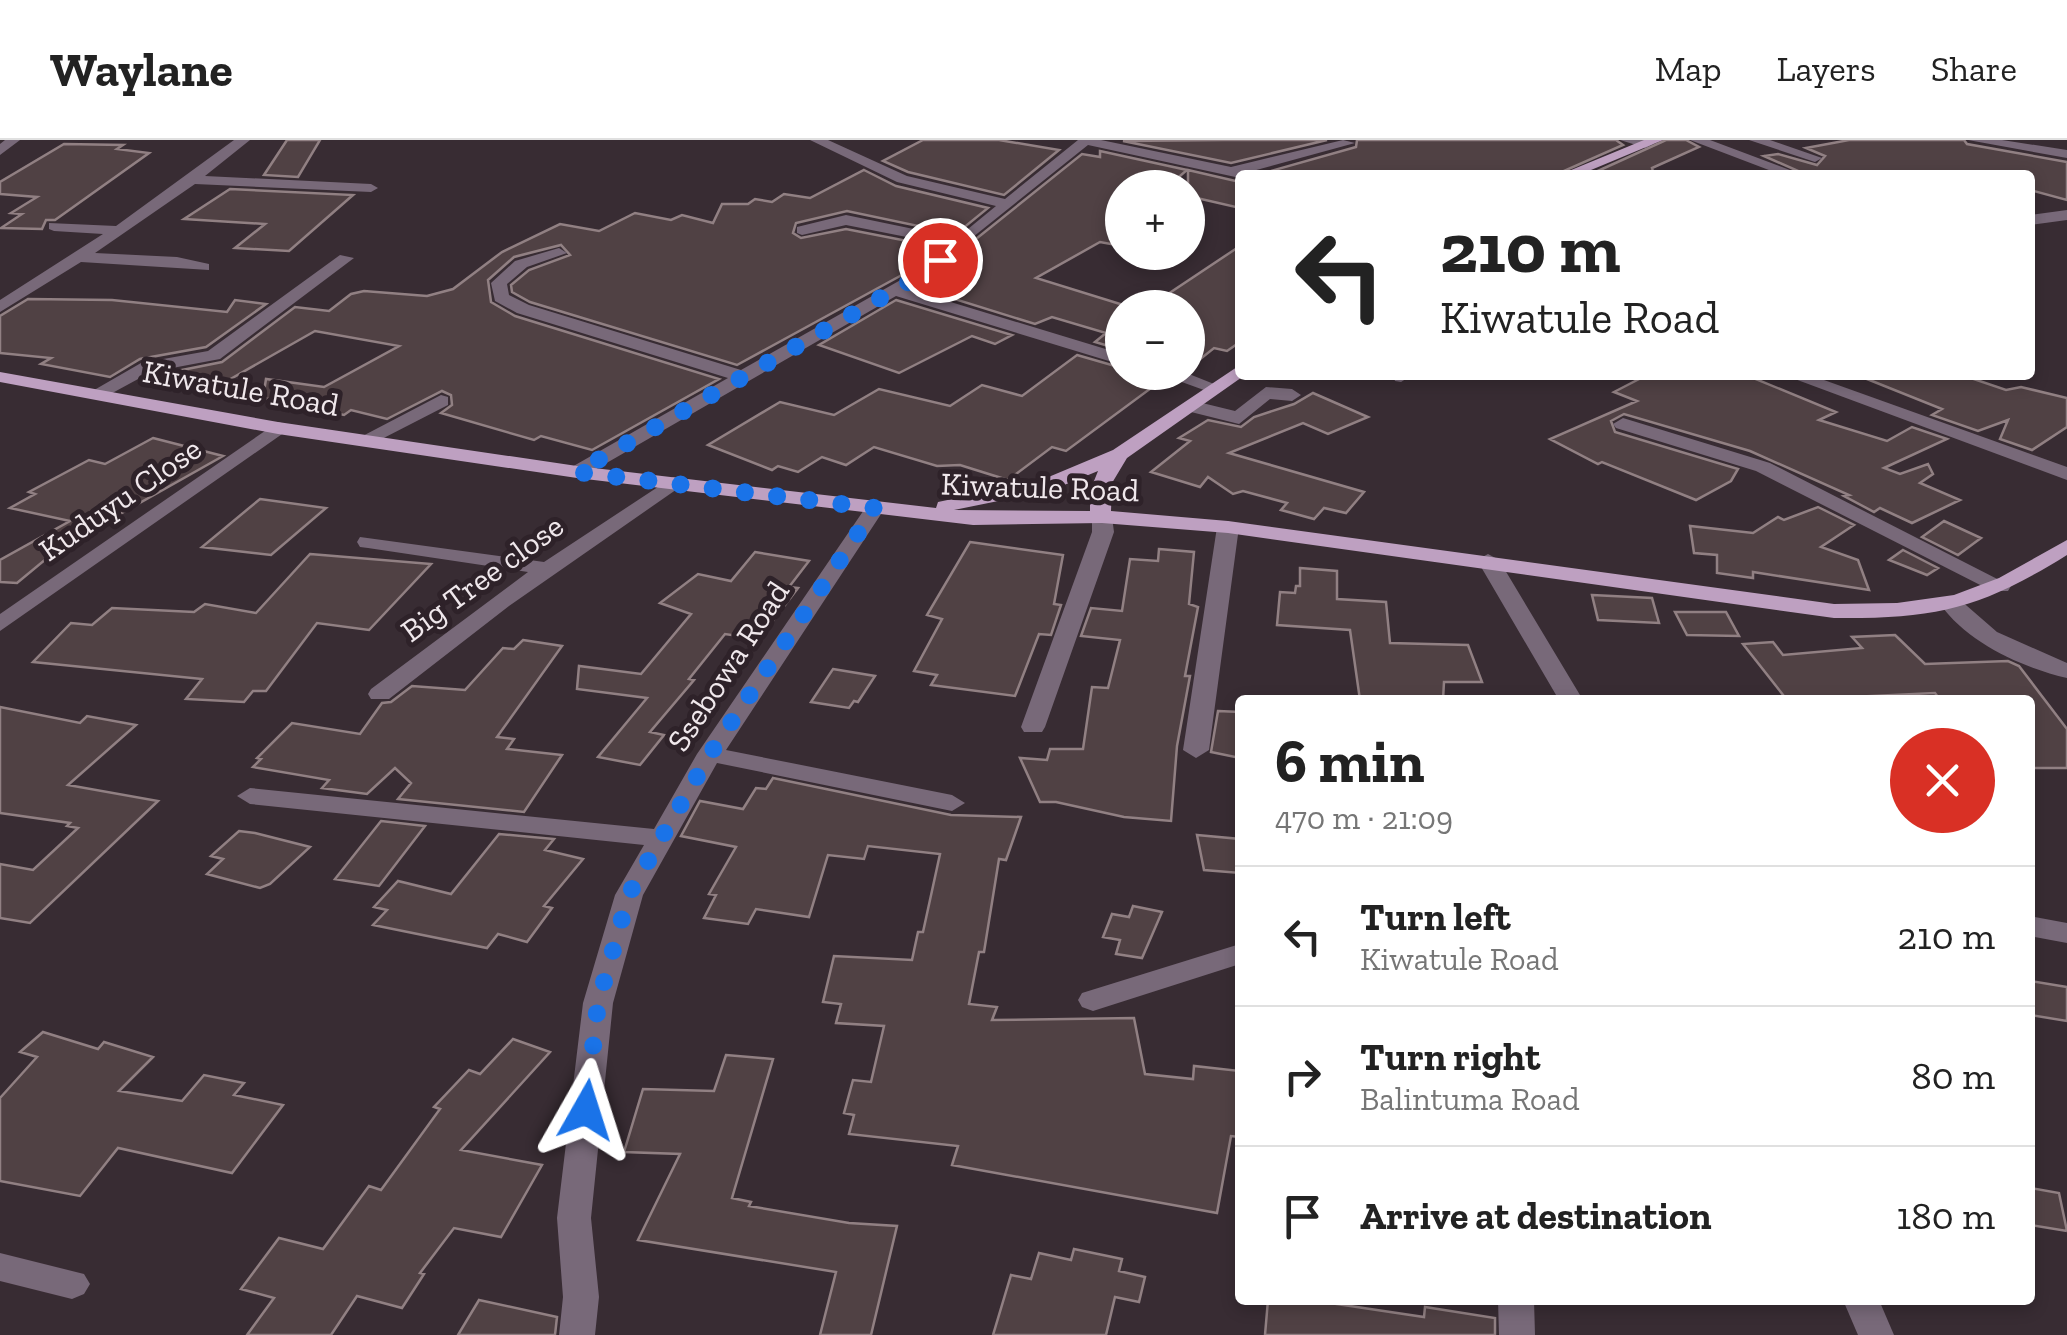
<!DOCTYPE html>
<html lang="en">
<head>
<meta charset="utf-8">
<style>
	body { margin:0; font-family:"Zilla Slab",serif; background:#f2f2f2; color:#222; height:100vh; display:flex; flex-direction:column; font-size:38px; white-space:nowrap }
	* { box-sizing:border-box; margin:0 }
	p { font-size:32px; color:#767676 }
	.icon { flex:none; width:55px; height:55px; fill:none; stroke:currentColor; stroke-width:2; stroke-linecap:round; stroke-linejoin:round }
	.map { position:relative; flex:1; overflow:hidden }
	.sheet { position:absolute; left:1235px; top:555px; width:800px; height:610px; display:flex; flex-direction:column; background:#fff; border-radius:10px; box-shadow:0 5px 15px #0003 }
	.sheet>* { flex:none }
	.banner { position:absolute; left:1235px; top:30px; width:800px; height:210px; border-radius:10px; box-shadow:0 5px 15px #0003; background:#fff; color:#222; overflow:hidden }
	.buttons { position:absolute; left:1105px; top:30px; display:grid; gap:20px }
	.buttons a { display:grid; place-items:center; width:100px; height:100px; border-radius:50%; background:#fff; box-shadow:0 5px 15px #0003; font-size:50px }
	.pin { position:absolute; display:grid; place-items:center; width:85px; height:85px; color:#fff; margin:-42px; border:5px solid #fff; border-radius:50%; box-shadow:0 2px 10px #0007 }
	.me { position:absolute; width:110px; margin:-55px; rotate:6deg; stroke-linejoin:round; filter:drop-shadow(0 0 8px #0008) }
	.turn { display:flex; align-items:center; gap:35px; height:210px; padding:0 40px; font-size:45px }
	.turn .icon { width:130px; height:130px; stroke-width:2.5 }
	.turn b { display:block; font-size:70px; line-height:85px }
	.round { display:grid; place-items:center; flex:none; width:105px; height:105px; border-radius:52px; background:#f2f2f2 }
	.headline { display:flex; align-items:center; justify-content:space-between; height:170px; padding:0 40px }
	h1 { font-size:60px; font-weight:800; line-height:75px }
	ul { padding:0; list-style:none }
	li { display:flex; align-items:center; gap:30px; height:140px; padding:0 40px; border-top:2px solid #e0e0e0 }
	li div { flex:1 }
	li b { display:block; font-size:38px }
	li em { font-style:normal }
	header { display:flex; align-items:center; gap:60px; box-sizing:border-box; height:140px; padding:0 50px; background:#fff; border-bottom:2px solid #e0e0e0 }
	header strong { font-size:48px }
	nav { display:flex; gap:55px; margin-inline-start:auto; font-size:35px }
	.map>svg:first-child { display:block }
	.building { fill:#504144; stroke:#918083; stroke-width:2.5 }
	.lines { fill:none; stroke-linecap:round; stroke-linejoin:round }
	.minor { fill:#786979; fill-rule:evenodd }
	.major { fill:#bea0c1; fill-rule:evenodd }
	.route { stroke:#1a73e8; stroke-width:18; stroke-dasharray:0 32.4 }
	.labels { text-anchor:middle; stroke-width:10; stroke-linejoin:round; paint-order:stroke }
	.street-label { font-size:32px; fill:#f0e8ec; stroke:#2e2229 }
</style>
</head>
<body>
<header>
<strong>Waylane</strong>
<nav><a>Map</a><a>Layers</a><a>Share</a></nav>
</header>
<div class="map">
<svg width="2067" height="1195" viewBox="0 0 2067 1195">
	<rect width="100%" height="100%" fill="#382c33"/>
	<!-- building -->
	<path class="building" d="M287 0H320L298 37 264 35Z
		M923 0H999L1059 10 1004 55 908 32 883 21Z
		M1224 0H1327L1231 23 1123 1Z
		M1357 0H1616L1623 5 1555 35H1257L1356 7Z
		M1666 0H1686L1699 7 1652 28 1654 35H1589Z
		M1849 0H1964L1967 4 2067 22V60L2030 50V35H1807L1764 16 1778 14 1817 25 1825 16 1806 8Z
		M64 4 123 5 117 9 149 13 55 80H46L42 89 1 88 22 74 11 73 37 57 0 54V42Z
		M1100 11 1187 30 1166 48H1122V106L1100 102 1036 138 1133 168H1122V210L1095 202 1106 193 1052 177 1035 184 916 147 1082 14 1100 17Z
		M864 30 896 46 988 68 956 94 847 71 796 83 793 93 801 98 846 89 938 107 911 130 737 225 530 162 512 152 511 145 529 130 570 115 561 105 514 117 488 140 491 162 515 176 719 239 592 310 541 296 534 300 441 273 452 265 451 255 442 251 387 279 351 270 344 275 263 258 266 239 324 247 399 206 315 191 213 249 142 241 152 236 222 222 295 167 329 171 351 154 364 151 427 156 453 149 502 112 560 84 599 91 635 73 671 80 682 75 713 83 722 64H748L755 59 772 62 784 54 810 58Z
		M1188 30 1240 42V68L1188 56Z
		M230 49 353 55 289 111 235 108 265 84 184 79Z
		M1240 106V202L1227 211 1214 208 1188 229V168H1147Z
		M28 159 112 160 227 172 235 160 266 164 206 207 140 219 110 237 41 224 51 218 0 213V176Z
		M896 160 1012 195 995 204 972 196 899 233 819 205Z
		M1077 215 1122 228V232L1162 240 1066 311 1052 307 1008 340 960 325 937 326 874 307 846 325 822 317 798 332 778 326 772 330 708 305 780 262 834 275 879 249 950 266 982 245 1022 256Z
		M1647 235H1746L1836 272 1819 280 1887 301 1912 287 1947 299 1884 328 1900 334 1928 324 1933 334 1920 343 1960 360 1912 383 1880 368 1874 372 1844 356 1849 355 1750 311 1624 274 1611 281 1615 292 1738 329 1731 341 1696 360 1602 322 1598 324 1550 299 1637 261 1614 252Z
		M1857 235H1962L2006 250 2021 247 2067 258V287L2032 310 2000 299 2008 280 1978 291 1932 275 1942 269Z
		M1313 253 1368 277 1328 294 1303 283 1229 313 1364 352 1346 373 1324 368 1314 379 1281 370 1287 363 1243 351 1233 354 1208 337 1200 347 1151 332 1190 301 1179 298 1208 280 1241 287 1254 277 1294 264Z
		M153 298 223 316 97 387 87 385 17 443 0 442V420L70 381 10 368 35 354 29 352 89 320 105 324Z
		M260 359 326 368 271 415 202 407Z
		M1818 367 1854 385 1821 407 1858 420 1869 450 1753 432V438L1717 433V415L1694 413 1690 386 1753 393 1778 377 1784 380Z
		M1944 381 1981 398 1958 415 1922 397Z
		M970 402 1063 415 1054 464 1061 465 1051 495 1039 494 1015 556 931 545 937 535 914 531 942 479 927 475Z
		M1159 409 1194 412 1189 464 1198 467 1185 536H1190L1177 606 1171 681 1124 677 1056 662H1040L1020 618 1047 620 1050 609H1083L1092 547 1108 548 1120 500 1081 496 1091 468 1122 471 1130 419 1158 421Z
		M1903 410 1938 428 1927 435 1889 420Z
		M755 412 809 421 789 447 798 448 759 499 725 494 689 539 694 540 650 592 664 595 640 625 598 617 647 558 577 549 579 526 641 534 691 474 660 463 698 434 731 441Z
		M310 414 431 424 369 490 317 483 266 551H253L244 562 186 559 202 539 33 522 71 483 92 485 112 468 194 472 205 464 256 473Z
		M1300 428 1337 431V459L1386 462 1390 503 1468 505 1482 542H1444L1443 560H1360L1350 490 1277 485 1280 452 1295 453 1296 446H1300Z
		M1592 455 1652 458 1659 483 1598 480Z
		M1675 472H1726L1739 496 1687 495Z
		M1895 495 1925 524 2008 521 2019 526 2067 589V628H2030V560H1940L1935 553 1787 560 1743 504 1773 502 1783 515 1862 508 1852 497Z
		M523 500 562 506 497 597 514 599 507 609 562 615 524 672 398 659 411 643 395 628 367 654 322 648 329 640 253 627 261 619 257 618 292 583 360 594 382 563 391 562 412 546 465 550 503 508 514 509Z
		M833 529 875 536 858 562 854 561 849 568 811 562Z
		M0 567 80 583 87 576 136 585 68 645 158 661 30 783 0 778V724L33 730 78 688 67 686 70 683 0 673Z
		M1218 571 1240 572V618L1211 612Z
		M773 638 951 675 1021 677 1006 720 999 719 984 812H979L969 864 997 867 992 880 1134 878 1145 934 1193 939 1194 926 1240 931V997L1231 996 1217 1073 952 1025 958 1006 849 994 854 975 844 973 853 940 871 942 884 886 836 883 841 864 823 862 834 816 912 820 918 792H923L940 714 868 706 864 719 828 715 809 777 756 769 748 784 704 778 716 755 709 754 736 707 681 696 700 661 743 669 756 648 766 649Z
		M381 681 425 686 379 746 335 739Z
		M239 691 255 693 310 707 270 744 260 748 207 734 223 719 211 716Z
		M499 694 554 699 545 710 583 719 544 766 552 768 527 802 498 794 487 808 373 785 387 770 374 767 398 741 451 754Z
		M1197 695 1240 699V733L1204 730Z
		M1133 766 1162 772 1142 818 1116 814 1120 800 1103 797 1112 774 1129 777Z
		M2030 841 2067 847V881L2030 875Z
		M43 892 98 909 104 902 153 917 119 951 182 961 204 935 244 943 234 955 283 965 232 1033 118 1008 80 1056 0 1041V958L37 917 20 912Z
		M513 899 550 912 461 1010 542 1025 501 1097 454 1088 420 1133 424 1134 402 1168 357 1156 331 1195H247L274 1158 241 1149 279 1098 323 1109 369 1046 381 1050 440 969 434 967 469 930 480 934Z
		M726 915 773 919 732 1058 751 1062 749 1066 849 1083 897 1086 871 1195H820L836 1132 638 1100 680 1014 624 1012 643 949 714 951Z
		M2030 1048 2059 1053 2067 1091 2030 1085Z
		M1074 1109 1122 1119 1119 1131 1145 1137 1139 1162 1115 1157 1106 1195H993L1011 1135 1031 1139 1039 1113 1071 1120Z
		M479 1160 557 1177 555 1195H458Z
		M1268 1160H1310L1424 1177 1425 1167 1495 1178V1195H1265Z"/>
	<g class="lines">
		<!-- minor -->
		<path class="minor" d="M5 0H20L0 15V4Z
			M234 0H250L205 36 371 44 378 48 371 52 195 44 95 113 177 117 209 124V130L81 122 0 172V160L103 94 54 91 49 89V83L116 86Z
			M810 0H828L907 36 1005 59 1078 0H1101L1231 27 1343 0 1355 3 1249 32 1253 35 1240 38 1088 5 908 149 1122 214V225L896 156 584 336H570V328L728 238 517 173 495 161 491 143 515 121 559 108 567 113 527 127 507 144 509 155 529 165 741 230 913 133 947 105 846 85 802 95 797 93V87L846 75 957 98 996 66 897 42Z
			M1620 0H1647L1653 4 1646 8Z
			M1690 0H1710L1803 35H1782Z
			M1749 0H1770L1822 18 1815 22Z
			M1968 0H2002L2067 10V18Z
			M2067 70V80L2030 85V75Z
			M340 115 354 118 220 219 151 232 105 257 98 259 89 253 141 223 208 211Z
			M1154 232H1184L1224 248 1215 254Z
			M1393 235H1412L1401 242 1395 241Z
			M1784 235H1810L2067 327V340Z
			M1266 247 1292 249 1301 255 1292 261 1270 259 1239 284 1183 270 1181 266 1190 260 1235 271Z
			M441 255 448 257V265L372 304H358L355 300Z
			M1623 278 1770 323 2011 446 2008 451H1992L1756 331 1616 288 1613 284Z
			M278 282 285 284V292L0 491V474Z
			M673 337 680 339V347L509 466 389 559H371L368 554 371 549 528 432 368 408 360 407 357 402 360 397 544 422Z
			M875 362 885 368 726 610 952 655 965 663 952 671 717 623 643 755 613 863 591 1078 599 1157 595 1195H559L563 1157 557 1078 583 863 615 755 644 705 250 664 237 656 250 648 654 689 697 614 868 364Z
			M1102 371 1112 377 1114 392 1045 587 1042 592H1024L1021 587 1092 392V377Z
			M1228 381 1239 387 1209 610 1196 618 1183 610 1217 387Z
			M1488 414 1499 420 1583 560H1559L1477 420Z
			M1951 457 1959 459 1997 492 2067 523V538C2021 527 1968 503 1940 464Z
			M2030 776 2067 783V803L2030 796Z
			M1240 804V824L1093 871 1082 867 1078 860 1082 853Z
			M0 1113 84 1134 90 1144 84 1154 72 1159 0 1141Z
			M1498 1160H1534L1535 1195H1499Z
			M1843 1160H1879L1894 1195H1858Z"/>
		<!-- major -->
		<path class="major" d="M1644 0H1663L1579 35H1559Z
			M1240 225V235H1245L1127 318 1112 343 1111 371 1228 381 1834 464 1897 463 1954 455 1999 438 2067 400V415C1980 469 1936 479 1834 478L1228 393 1102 383 973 385 577 338 278 294 0 242V232L278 282 577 326 936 368 938 362 1039 341 1113 310ZM1098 331 1090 351V371L954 370 1052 350Z"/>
	</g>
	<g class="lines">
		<!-- route -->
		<path class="route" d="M586 970 598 863 629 754 710 614 875 368 577 332 919 136 940 120"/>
	</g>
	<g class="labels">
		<!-- street labels -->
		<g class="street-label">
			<text transform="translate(241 248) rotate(10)" y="11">Kiwatule Road</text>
			<text transform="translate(1040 347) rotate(2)" y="11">Kiwatule Road</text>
			<text transform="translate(120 359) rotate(-35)" y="11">Kuduyu Close</text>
			<text transform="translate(482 438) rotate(-36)" y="11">Big Tree close</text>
			<text transform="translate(728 526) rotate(-57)" y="11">Ssebowa Road</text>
		</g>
	</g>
</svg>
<div class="buttons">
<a>+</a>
<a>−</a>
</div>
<div class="pin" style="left:940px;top:120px;background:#d93025"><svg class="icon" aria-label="arrive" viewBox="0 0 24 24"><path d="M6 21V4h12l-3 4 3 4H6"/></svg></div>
<svg class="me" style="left:586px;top:970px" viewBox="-20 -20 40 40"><path d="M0-17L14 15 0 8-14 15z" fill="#1a73e8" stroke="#fff" stroke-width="4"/></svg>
<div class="banner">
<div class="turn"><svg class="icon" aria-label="left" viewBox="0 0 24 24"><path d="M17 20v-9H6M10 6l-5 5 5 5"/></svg><div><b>210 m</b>Kiwatule Road</div></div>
</div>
<section class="sheet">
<div class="headline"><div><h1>6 min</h1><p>470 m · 21:09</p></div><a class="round" style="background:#d93025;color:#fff"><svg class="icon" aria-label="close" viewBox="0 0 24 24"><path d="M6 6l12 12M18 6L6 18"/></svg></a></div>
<ul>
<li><svg class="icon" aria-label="left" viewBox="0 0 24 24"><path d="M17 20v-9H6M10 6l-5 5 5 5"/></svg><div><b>Turn left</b><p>Kiwatule Road</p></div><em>210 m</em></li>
<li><svg class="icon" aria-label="right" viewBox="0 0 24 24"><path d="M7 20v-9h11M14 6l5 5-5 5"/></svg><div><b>Turn right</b><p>Balintuma Road</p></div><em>80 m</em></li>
<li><svg class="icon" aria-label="arrive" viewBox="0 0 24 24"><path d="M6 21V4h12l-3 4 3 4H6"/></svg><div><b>Arrive at destination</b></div><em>180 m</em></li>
</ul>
</section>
</div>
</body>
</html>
